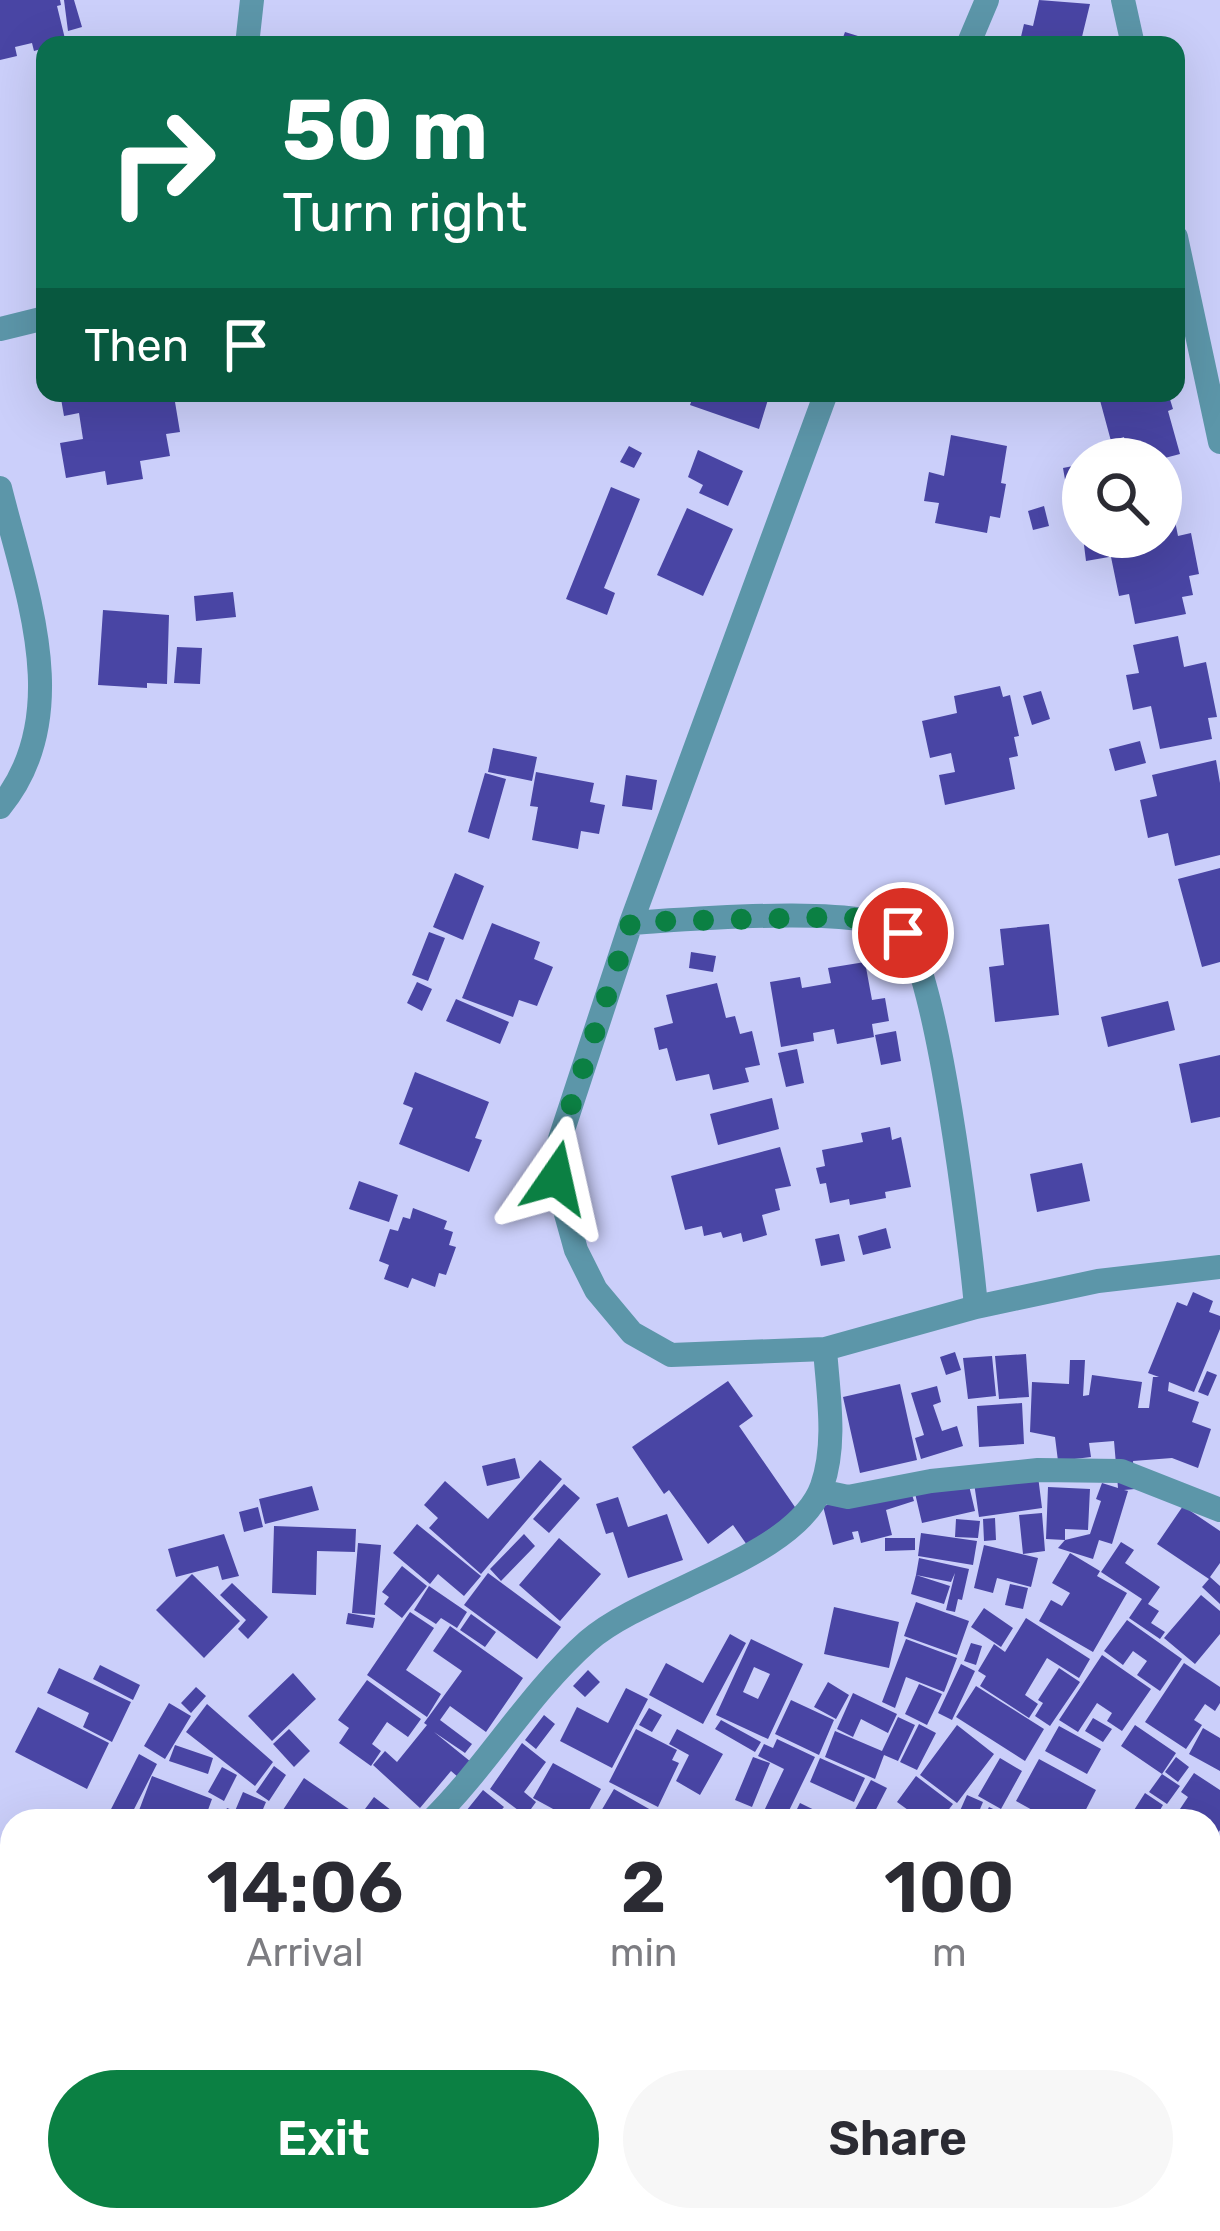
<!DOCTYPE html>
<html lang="en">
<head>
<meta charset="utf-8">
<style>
	body { margin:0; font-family:Rubik,sans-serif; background:#f7f7f7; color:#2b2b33; height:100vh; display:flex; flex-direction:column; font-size:45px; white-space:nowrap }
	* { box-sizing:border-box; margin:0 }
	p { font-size:39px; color:#7c7c81 }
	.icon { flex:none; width:66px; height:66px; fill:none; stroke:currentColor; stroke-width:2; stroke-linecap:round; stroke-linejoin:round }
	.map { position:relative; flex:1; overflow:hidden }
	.sheet { position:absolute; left:0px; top:1809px; width:1221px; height:423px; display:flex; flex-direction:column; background:#fff; border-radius:36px 36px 0 0; box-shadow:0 12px 48px #0002 }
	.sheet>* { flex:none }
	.top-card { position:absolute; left:36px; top:36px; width:1149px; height:366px; border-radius:24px; box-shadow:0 12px 48px #0002; background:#0b6e4f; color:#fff; overflow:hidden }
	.tools { position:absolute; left:1062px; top:438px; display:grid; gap:24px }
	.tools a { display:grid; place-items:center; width:120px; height:120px; border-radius:50%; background:#fff; box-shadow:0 12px 48px #0002; font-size:60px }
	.pin { position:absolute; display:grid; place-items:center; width:102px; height:102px; color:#fff; margin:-51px; border:6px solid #fff; border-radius:50%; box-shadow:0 3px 12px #0007 }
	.me { position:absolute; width:132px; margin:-66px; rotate:11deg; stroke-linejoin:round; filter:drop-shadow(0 0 9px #0008) }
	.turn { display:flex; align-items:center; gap:42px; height:252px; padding:0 48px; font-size:54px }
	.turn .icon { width:156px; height:156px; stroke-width:2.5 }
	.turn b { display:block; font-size:84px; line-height:102px }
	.then { display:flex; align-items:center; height:114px; padding:0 48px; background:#0003; gap:24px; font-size:45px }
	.eta { display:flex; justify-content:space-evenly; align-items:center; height:204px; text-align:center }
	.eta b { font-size:72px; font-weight:600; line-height:84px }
	.cta { display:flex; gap:24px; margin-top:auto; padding:24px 48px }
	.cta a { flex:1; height:138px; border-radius:72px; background:#0b8043; color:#fff; font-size:48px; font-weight:600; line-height:138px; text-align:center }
	.cta a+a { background:#f7f7f7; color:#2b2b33 }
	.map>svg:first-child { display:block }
	.building { fill:#4945a4; fill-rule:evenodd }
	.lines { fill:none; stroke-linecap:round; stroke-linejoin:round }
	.minor { stroke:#5c96a9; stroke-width:24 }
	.route { stroke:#0b8043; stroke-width:21; stroke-dasharray:0 37.8 }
</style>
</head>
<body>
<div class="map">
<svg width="1220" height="2231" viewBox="0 0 1220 2231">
	<rect width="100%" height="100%" fill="#cbcffa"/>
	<!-- building -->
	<path class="building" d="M0 0H60L61 5 57 6 66 43 45 45V48L34 51 32 43 15 47 17 56 0 60Z
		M64 0H74L82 27 68 31Z
		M1039 0 1090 4 1080 45H1019L1024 24 1033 26Z
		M845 32 884 44V45H829L831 40 841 43Z
		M60 393H168L170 402H175L180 432 166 434 170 456 140 461 143 479 107 485 105 471 66 478 60 443 83 439 79 413 64 416Z
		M694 393H770L759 429 690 405Z
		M1098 393H1168L1173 409 1168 411 1180 454 1161 459H1117L1116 453 1127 450 1124 437 1111 441Z
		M951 435 1007 446 1001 483 1006 484 1000 518 990 516 987 533 935 523 939 503 924 501 929 472 944 476Z
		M629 446 642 453 634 468 620 462Z
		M698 450 743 471 728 506 699 493 703 485 688 477Z
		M1083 464V494L1068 497 1063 468Z
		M611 487 640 499 604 588 615 593 607 615 566 599Z
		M1171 501 1178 536 1191 533 1199 574 1189 576 1193 595 1182 597 1186 614 1135 624 1129 594 1119 596 1111 557 1120 556V537H1161V503Z
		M1044 506 1049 526 1033 530 1028 511Z
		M687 508 733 529 703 596 657 575Z
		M1083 537H1106L1109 557 1086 561Z
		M233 592 236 617 196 621 194 596Z
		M103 610 169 615 167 684 147 683V688L98 685Z
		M1178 636 1184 667 1206 662 1217 717 1208 718 1212 739 1160 749 1151 706 1133 710 1126 675 1139 673 1133 645Z
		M177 647 202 648 200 684 174 683Z
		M1000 686 1003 697 1010 695 1019 736 1014 737 1018 756 1009 758 1015 789 945 805 939 775 955 772 951 753 930 758 922 721 957 713 954 696Z
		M1041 691 1050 719 1032 725 1023 696Z
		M1140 741 1146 763 1115 771 1109 749Z
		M493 748 537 757 532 781 488 772Z
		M1216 760 1220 783V855L1175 866 1168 833 1148 838 1140 800 1157 796 1152 775Z
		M536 772 594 783 590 802 605 805 599 834 581 831 578 849 532 840 538 807 530 806Z
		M485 773 506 779 489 839 468 832Z
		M626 775 657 780 652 810 622 806Z
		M1220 868V962L1202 967 1178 879Z
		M455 873 484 886 463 940 433 927Z
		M492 923 540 942 534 959 553 967 537 1006 519 1000 513 1017 462 998Z
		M1049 924 1059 1015 995 1022 989 967 1004 965 1000 929Z
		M429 932 445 938 428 981 412 975Z
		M691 952 716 956 713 972 689 968Z
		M865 962 872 1000 885 998 889 1021 872 1024 874 1037 837 1044 834 1029 813 1033 814 1041 781 1047 770 982 800 977 802 988 831 983 828 968Z
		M417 982 432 989 422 1011 407 1003Z
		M717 983 726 1018 735 1016 740 1034 752 1031 760 1065 745 1068 749 1082 713 1090 709 1074 676 1081 667 1048 659 1050 654 1028 673 1023 666 995Z
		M456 999 509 1022 500 1044 446 1021Z
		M1168 1001 1175 1030 1108 1047 1101 1017Z
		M896 1031 901 1061 881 1065 875 1035Z
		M797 1049 804 1083 786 1087 778 1053Z
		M1220 1055V1117L1191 1123 1179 1064Z
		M415 1072 489 1102 475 1138 482 1140 469 1172 399 1144 413 1108 403 1104Z
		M772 1098 779 1129 718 1145 710 1114Z
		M890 1127 892 1140 901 1137 911 1187 885 1192 886 1198 850 1205 849 1199 830 1203 826 1183 820 1184 816 1168 825 1166 822 1150 863 1142 861 1133Z
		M780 1147 791 1186 775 1189 780 1210 762 1215 767 1235 743 1242 741 1233 723 1238 721 1232 704 1236 702 1226 685 1230 671 1176Z
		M1082 1163 1090 1201 1037 1212 1030 1174Z
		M359 1181 398 1195 389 1222 349 1209Z
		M413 1208 447 1221 444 1229 453 1232 449 1245 456 1247 446 1275 439 1273 435 1287 412 1278 408 1288 384 1279 389 1265 379 1261 390 1229 398 1231 403 1217 410 1219Z
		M886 1228 891 1248 863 1255 858 1236Z
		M839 1234 845 1261 821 1266 815 1239Z
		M1193 1292 1213 1301 1209 1312 1220 1316V1329L1194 1392 1169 1382 1168 1391 1199 1402 1192 1422 1211 1429 1198 1468 1172 1458 1133 1461 1135 1489 1124 1490 1128 1491 1112 1544 1099 1540 1093 1559 1058 1548 1065 1540 1090 1534 1101 1501 1096 1499 1102 1483 1118 1488 1114 1441 1089 1443 1091 1457 1058 1461 1055 1437 1030 1432 1032 1382 1069 1384 1070 1360H1085L1083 1396 1089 1395 1092 1375 1142 1382 1138 1408H1149L1153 1377H1159L1148 1373 1177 1302 1187 1306Z
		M955 1352 961 1370 946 1375 940 1357Z
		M1026 1354 1029 1397 999 1399 995 1356Z
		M992 1356 996 1396 968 1399 963 1358Z
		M1207 1371 1217 1375 1208 1396 1198 1392Z
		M728 1381 753 1416 739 1426 797 1510 747 1545 733 1525 708 1544 669 1490 664 1494 632 1447Z
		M900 1384 917 1460 860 1473 843 1397Z
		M937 1386 941 1402 933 1405 942 1431 957 1426 963 1446 921 1459 915 1438 924 1435 911 1393Z
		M1022 1403 1024 1444 979 1447 977 1406Z
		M515 1458 520 1478 487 1486 482 1466Z
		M540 1460 562 1479 481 1574 429 1528 438 1518 424 1505 445 1481 488 1519Z
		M1037 1468 1042 1508 979 1517 973 1476Z
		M967 1477 975 1511 922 1523 914 1489Z
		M564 1484 580 1498 549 1533 533 1519Z
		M909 1485 914 1501 886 1510 892 1535 861 1543 858 1531 852 1532 854 1539 833 1545 823 1506Z
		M312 1486 319 1510 265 1524 259 1499Z
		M1048 1487 1090 1489 1088 1530 1065 1529V1540L1046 1539Z
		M618 1497 628 1527 667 1514 683 1560 628 1578 613 1532 606 1534 596 1504Z
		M1183 1506 1220 1531V1563L1210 1577 1220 1586V1604L1202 1587 1209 1579 1157 1544Z
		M258 1507 263 1527 244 1532 239 1512Z
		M1042 1513 1045 1551 1023 1554 1019 1515Z
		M995 1518 996 1540 984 1541 983 1519Z
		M956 1519 980 1521 978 1538 955 1537Z
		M417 1524 481 1576 464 1596 438 1574 430 1584 393 1553Z
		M274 1526 356 1529 355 1552 317 1551 316 1595 272 1593Z
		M921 1533 977 1541 973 1565 918 1556Z
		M224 1534 239 1576 222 1580 218 1566 176 1577 168 1549Z
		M524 1534 535 1546 501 1581 490 1569Z
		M559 1538 601 1574 560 1621 519 1585Z
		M885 1538H915V1550L885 1551Z
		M1121 1542 1134 1550 1125 1563 1160 1587 1148 1604 1159 1611 1151 1623 1165 1632 1160 1639 1129 1618 1142 1599 1101 1572Z
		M358 1543 381 1545 375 1615 352 1613Z
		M984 1545 1038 1558 1031 1587 997 1578 993 1593 974 1588Z
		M1070 1553 1100 1571 1097 1576 1127 1593 1093 1652 1039 1621 1051 1600 1062 1606 1070 1593 1052 1583Z
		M919 1558 969 1569 962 1600 958 1599 955 1612 946 1610 955 1573 951 1582 916 1575Z
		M402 1566 427 1586 402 1618 384 1604 389 1597 382 1592Z
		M488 1573 561 1627 537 1659 464 1605Z
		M192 1574 240 1621 204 1658 156 1610Z
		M916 1575 950 1586 944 1604 911 1594Z
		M232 1583 268 1617 248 1639 238 1629 246 1620 220 1595Z
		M1010 1584 1028 1588 1023 1609 1005 1605Z
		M429 1586 467 1612 457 1628 441 1618 436 1624 414 1610Z
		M1201 1595 1220 1611V1634L1195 1664 1164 1638Z
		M916 1602 969 1621 957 1655 904 1636Z
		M834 1607 899 1622 889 1668 824 1654Z
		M984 1608 1013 1628 1001 1647 971 1627Z
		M410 1612 434 1628 406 1670 441 1694 427 1717 367 1675Z
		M348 1613 375 1618 373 1628 346 1624Z
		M471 1614 496 1632 485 1647 460 1630Z
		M1026 1618 1090 1659 1079 1678 1047 1658 1025 1695 1038 1704 1029 1718 980 1686 986 1676 978 1671 994 1644 1005 1652Z
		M1127 1620 1182 1659 1160 1691 1137 1675 1147 1661 1133 1651 1123 1665 1104 1651Z
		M450 1626 523 1678 486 1732 450 1706 440 1720 472 1744 465 1753 434 1732 471 1762 458 1777 451 1771 420 1808 373 1765 385 1751 397 1762 427 1725 424 1723 462 1671 433 1651Z
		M730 1634 746 1643 703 1724 649 1695 666 1663 703 1683Z
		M751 1639 803 1664 768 1739 716 1715ZM754 1667 770 1674 758 1699 743 1692Z
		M906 1639 957 1658 944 1692 906 1677 895 1708 882 1702Z
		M971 1643 982 1646 976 1665 964 1661Z
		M1102 1655 1151 1689 1122 1731 1107 1721 1112 1713 1097 1703 1078 1732 1059 1720Z
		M1184 1663 1220 1687V1703L1215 1711 1205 1704 1194 1720 1202 1725 1186 1749 1145 1722Z
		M961 1664 975 1671 952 1720 938 1713Z
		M100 1665 140 1685 133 1700 93 1679Z
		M59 1668 131 1702 112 1742 83 1727 89 1713 47 1693Z
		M1059 1668 1080 1682 1050 1726 1035 1716 1043 1703 1038 1700Z
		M588 1670 600 1682 585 1697 573 1686Z
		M293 1673 316 1699 272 1741 248 1716Z
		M367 1680 421 1719 408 1737 387 1722 372 1744 381 1751 371 1766 339 1743 349 1728 338 1720Z
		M828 1682 849 1695 836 1719 814 1707Z
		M919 1684 942 1694 927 1725 905 1714Z
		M976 1686 1044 1729 1025 1761 956 1717Z
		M196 1687 206 1696 191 1713 181 1703Z
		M626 1688 648 1699 612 1768 560 1741 577 1707 608 1723Z
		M853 1693 897 1714 888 1733 861 1719 853 1737 837 1729Z
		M791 1700 834 1720 819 1755 775 1734Z
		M169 1703 191 1716 165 1759 144 1746Z
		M207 1704 273 1762 255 1786 186 1732Z
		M38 1707 109 1743 87 1789 15 1752Z
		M649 1708 662 1715 652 1732 639 1725Z
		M544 1715 555 1724 536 1749 525 1740Z
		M898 1717 915 1725 898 1761 884 1755 875 1779 825 1757 835 1731 882 1751Z
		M1093 1718 1112 1729 1103 1742 1085 1731Z
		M721 1720 761 1742 755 1752 715 1729Z
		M919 1724 936 1733 917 1770 900 1762Z
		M957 1725 994 1754 957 1803 920 1775Z
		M1135 1725 1176 1753 1162 1774 1121 1746Z
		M1059 1726 1101 1749 1087 1774 1045 1751Z
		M1203 1728 1220 1738V1771L1189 1754Z
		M289 1729 310 1751 294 1767 273 1744Z
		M636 1729 677 1750 672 1760 679 1763 658 1807 609 1782Z
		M677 1729 723 1754 700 1795 676 1781 689 1755 669 1744Z
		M777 1739 815 1757 784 1821 764 1811 784 1769 758 1756 764 1744 773 1748Z
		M522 1743 546 1762 524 1792 536 1802 526 1816 490 1789Z
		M175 1745 213 1758 208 1774 169 1761Z
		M139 1754 157 1764 128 1821H105Z
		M753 1757 770 1763 752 1807 735 1800Z
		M1176 1757 1189 1767 1178 1782 1165 1772Z
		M820 1758 865 1778 854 1802 810 1782Z
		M1000 1758 1022 1771 1001 1809 978 1796Z
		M1039 1759 1096 1790 1080 1821H1052L1016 1801Z
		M553 1763 601 1789 583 1821H575L533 1798Z
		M274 1766 286 1775 269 1801 256 1792Z
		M222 1767 237 1775 224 1801 208 1792Z
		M1194 1773 1220 1790V1830L1209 1847V1821H1172L1188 1797 1181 1792Z
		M1162 1774 1180 1786 1167 1804 1149 1792Z
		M152 1776 212 1799 204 1821H135Z
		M916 1776 953 1804 940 1821H911L915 1815 897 1802Z
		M304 1778 366 1821H286L279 1816Z
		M871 1780 887 1788 870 1821H849Z
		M614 1789 665 1818 663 1821 597 1818Z
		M483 1790 504 1807 496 1816 503 1821H458Z
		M243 1792 266 1802 258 1821H221L227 1808 235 1811Z
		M1145 1793 1163 1805 1157 1815 1165 1821H1127Z
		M967 1795 983 1802 975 1821H965L967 1817 959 1813Z
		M374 1797 400 1817 397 1821H372L362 1813Z
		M800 1803 837 1821H791Z
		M989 1807 1010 1817 1008 1821H982Z
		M672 1813 717 1818V1821H671Z
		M1212 1897 1220 1903V1938L1209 1947Z
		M7 1928 8 1937 12 1932V1972L0 1974V1929Z
		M1209 1963 1220 1971V1994L1209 1986Z
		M12 2030V2063L0 2067V2035Z
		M5 2077 12 2078V2107L1 2106Z
		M1209 2082 1220 2090V2136L1209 2128Z
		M0 2111 12 2114 9 2172 0 2170Z
		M1220 2146V2178L1209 2169V2159Z
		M1209 2177 1220 2183V2212L1209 2205Z
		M119 2220H191L185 2231H140Z
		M206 2220H237L231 2231H200Z
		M251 2220H277L272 2231H244Z
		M305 2220H315L337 2231H280L285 2221 301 2229Z
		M430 2220H455L452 2224 464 2231H424Z
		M824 2220H900L895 2231H823L820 2230Z
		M904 2220 913 2223 930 2220 925 2231H899Z
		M935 2220H1008L1029 2231H929Z
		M1118 2220H1141L1156 2231H1109Z"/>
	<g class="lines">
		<!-- minor -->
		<path class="minor" d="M1123 0 1133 45
			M247 45 252 0
			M968 45 987 0
			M1176 237 1220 442
			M0 329 45 318
			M826 393 631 923 558 1145 556 1178 576 1250 596 1290 632 1333 671 1355 825 1349 976 1307 1098 1281 1220 1267
			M0 488C25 589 76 715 0 807
			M631 923C682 920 868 903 902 933 937 963 971 1249 976 1307
			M820 1491 848 1497 931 1481 1038 1470 1121 1471 1220 1510
			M431 1821C488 1765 528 1694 588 1641 646 1590 796 1559 822 1486 837 1443 828 1393 825 1349
			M0 1873 12 1878
			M487 2220 497 2231
			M623 2220 658 2231"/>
	</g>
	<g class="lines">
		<!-- route -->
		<path class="route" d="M556 1178 558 1145 631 922 836 917 877 920 903 933"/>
	</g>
</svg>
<div class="tools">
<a><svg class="icon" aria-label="search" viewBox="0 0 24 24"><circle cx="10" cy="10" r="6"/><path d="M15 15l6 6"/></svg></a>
</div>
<div class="pin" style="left:903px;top:933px;background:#d93025"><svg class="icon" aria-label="arrive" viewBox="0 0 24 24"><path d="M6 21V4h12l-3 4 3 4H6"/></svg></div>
<svg class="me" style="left:556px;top:1178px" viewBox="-20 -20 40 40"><path d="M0-17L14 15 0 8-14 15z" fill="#0b8043" stroke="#fff" stroke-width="4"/></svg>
<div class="top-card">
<div class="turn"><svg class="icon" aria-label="right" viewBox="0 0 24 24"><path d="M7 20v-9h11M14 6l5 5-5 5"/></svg><div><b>50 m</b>Turn right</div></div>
<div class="then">Then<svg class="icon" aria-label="arrive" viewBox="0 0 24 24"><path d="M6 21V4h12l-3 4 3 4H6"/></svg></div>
</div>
<section class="sheet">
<div class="eta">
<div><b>14:06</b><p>Arrival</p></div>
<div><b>2</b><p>min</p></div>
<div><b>100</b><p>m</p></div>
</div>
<div class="cta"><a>Exit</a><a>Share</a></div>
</section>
</div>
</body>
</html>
